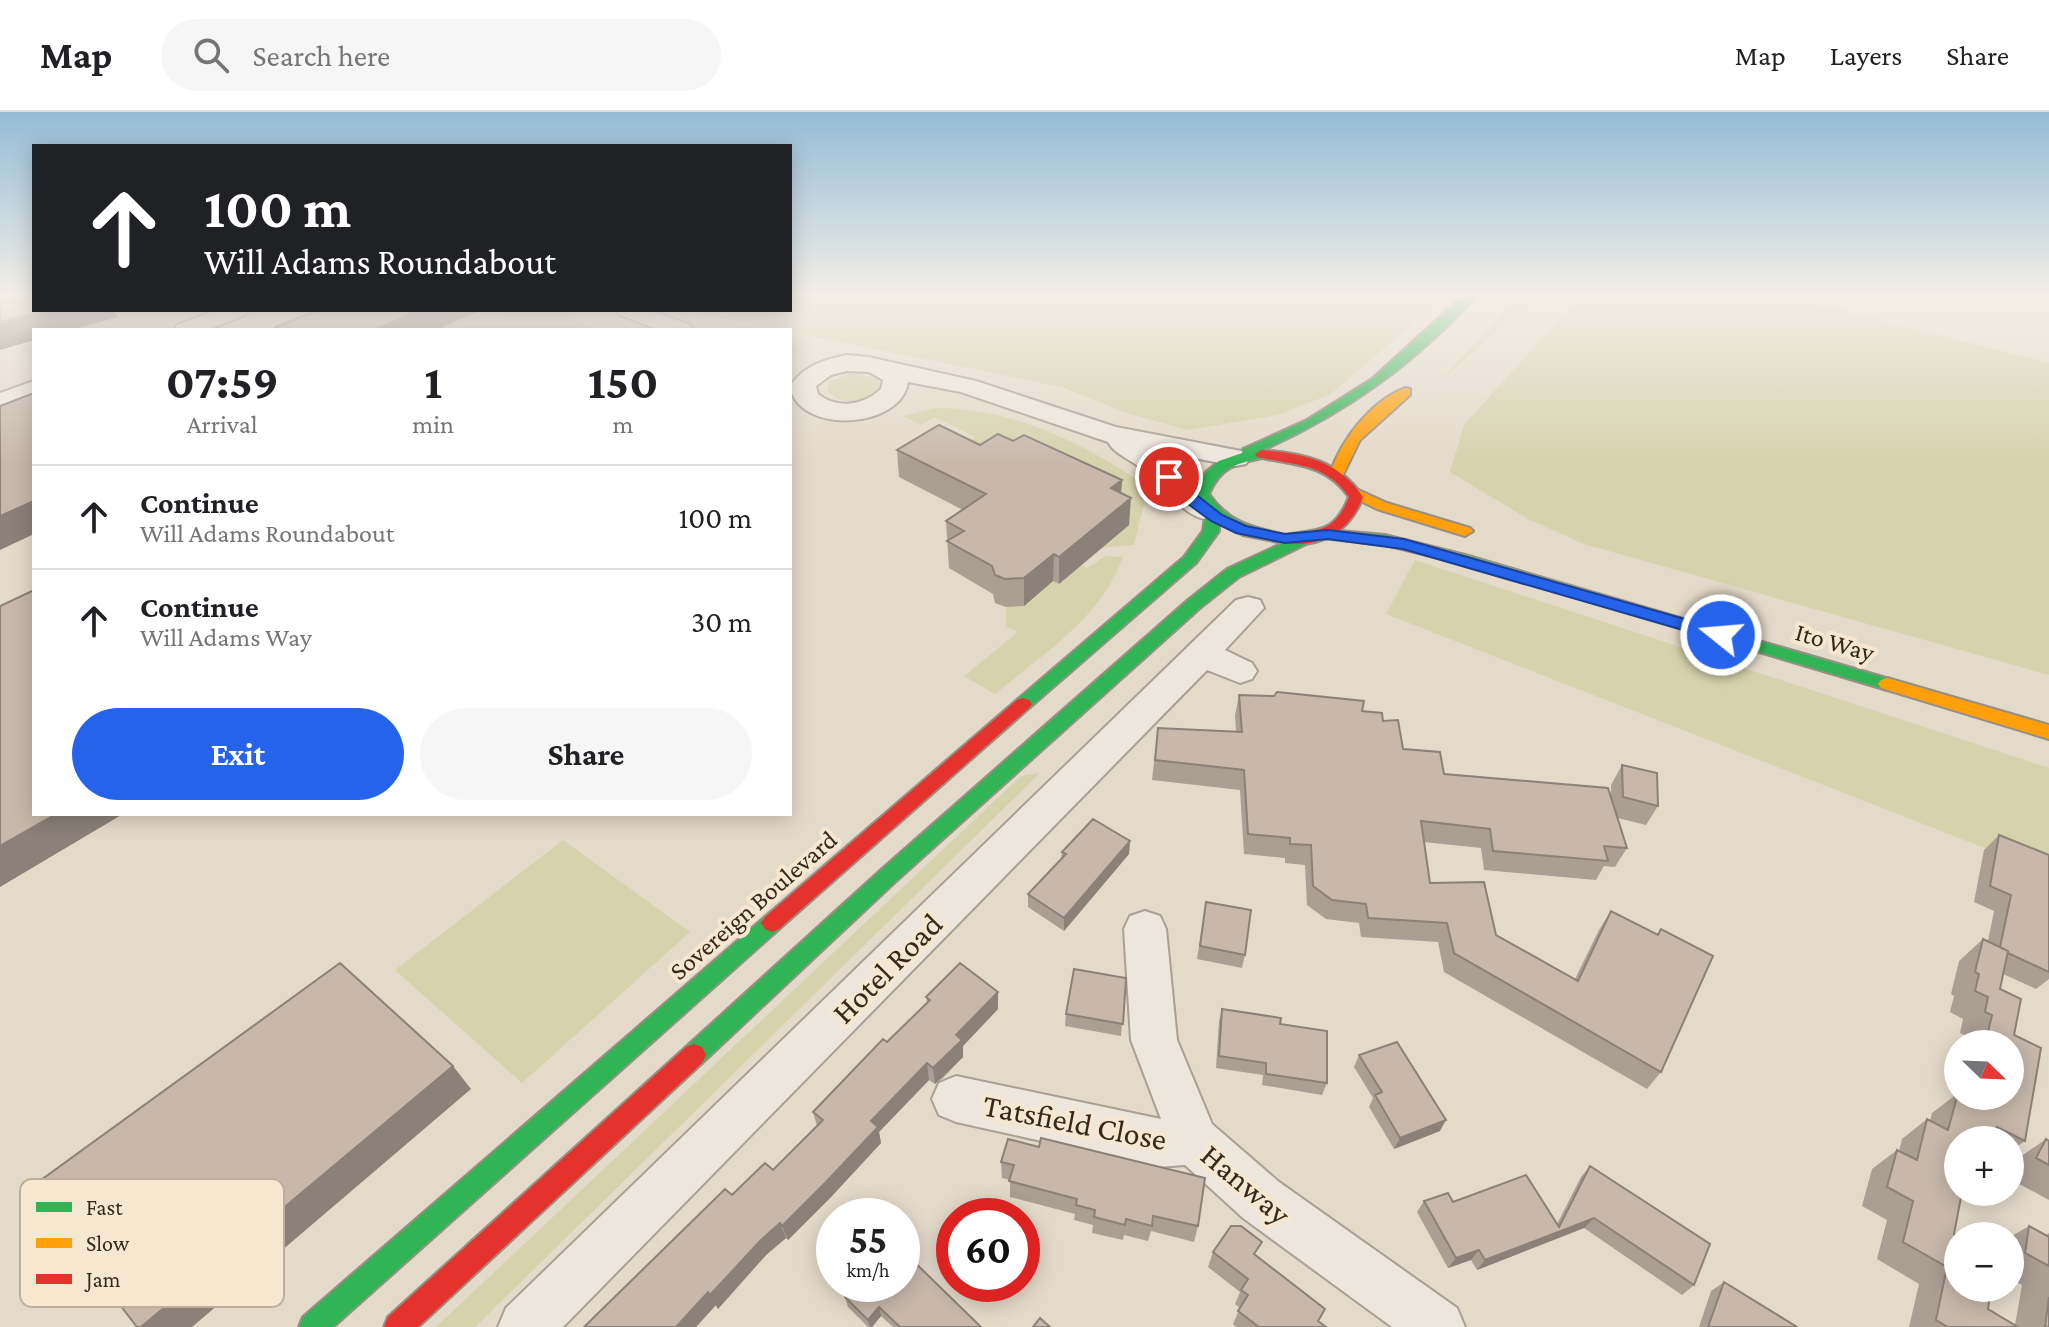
<!DOCTYPE html>
<html lang="en">
<head>
<meta charset="utf-8">
<style>
	body { margin:0; font-family:"Crimson Pro",serif; background:#f6f6f6; color:#202124; height:100vh; display:flex; flex-direction:column; font-size:30px; white-space:nowrap }
	* { box-sizing:border-box; margin:0 }
	p { font-size:26px; color:#757577 }
	.icon { flex:none; width:44px; height:44px; fill:none; stroke:currentColor; stroke-width:2; stroke-linecap:round; stroke-linejoin:round }
	.map { position:relative; flex:1; overflow:hidden }
	.sheet { position:absolute; left:32px; top:216px; width:760px; height:488px; display:flex; flex-direction:column; background:#fff; border-radius:0px; box-shadow:0 4px 20px #0003 }
	.sheet>* { flex:none }
	.hud { position:absolute; left:32px; top:32px; width:760px; height:168px; border-radius:0px; box-shadow:0 4px 20px #0003; background:#202124; color:#fff; overflow:hidden }
	.needle { width:52px; rotate:113deg }
	.buttons { position:absolute; left:1944px; top:918px; display:grid; gap:16px }
	.buttons a { display:grid; place-items:center; width:80px; height:80px; border-radius:50%; background:#fff; box-shadow:0 4px 20px #0003; font-size:40px }
	.speed { position:absolute; left:816px; top:1086px; display:flex; gap:16px; font-size:40px; font-weight:700; text-align:center }
	.speed>* { display:grid; place-content:center; width:104px; height:104px; border-radius:50%; background:#fff; box-shadow:0 4px 20px #0003; line-height:1 }
	.speed small { font-size:20px; font-weight:400 }
	.speed .limit { border:12px solid #d22; background:#fff; color:#111 }
	.pin { position:absolute; display:grid; place-items:center; width:68px; height:68px; color:#fff; margin:-34px; border:4px solid #fff; border-radius:50%; box-shadow:0 2px 8px #0007 }
	.me { position:absolute; width:88px; margin:-44px; rotate:287deg; stroke-linejoin:round; filter:drop-shadow(0 0 6px #0008) }
	.turn { display:flex; align-items:center; gap:28px; height:168px; padding:0 40px; font-size:36px }
	.turn .icon { width:104px; height:104px; stroke-width:2.5 }
	.turn b { display:block; font-size:56px; line-height:68px }
	.eta { display:flex; justify-content:space-evenly; align-items:center; height:136px; text-align:center }
	.eta b { font-size:48px; font-weight:700; line-height:56px }
	.cta { display:flex; gap:16px; margin-top:auto; padding:16px 40px }
	.cta a { flex:1; height:92px; border-radius:48px; background:#2563eb; color:#fff; font-size:32px; font-weight:700; line-height:92px; text-align:center }
	.cta a+a { background:#f6f6f6; color:#202124 }
	ul { padding:0; list-style:none }
	li { display:flex; align-items:center; gap:24px; height:104px; padding:0 40px; border-top:2px solid #e0e0e0 }
	li div { flex:1 }
	li b { display:block; font-size:30px }
	li em { font-style:normal }
	header { display:flex; align-items:center; gap:48px; box-sizing:border-box; height:112px; padding:0 40px; background:#fff; border-bottom:2px solid #e0e0e0 }
	header strong { font-size:38px }
	nav { display:flex; gap:44px; margin-inline-start:auto; font-size:28px }
	.search { width:560px; height:72px; background:#f6f6f6; display:flex; align-items:center; gap:20px; box-sizing:border-box; padding:0 28px; border-radius:44px; color:#757577; font-size:30px }
	.map>svg:first-child { display:block }
	.green { fill:#d5d2ac }
	.lines { fill:none; stroke-linecap:round; stroke-linejoin:round }
	.street-casing { stroke:#a99f94; stroke-width:4 }
	.fast-casing { stroke:#988f84; stroke-width:4 }
	.slow-casing { stroke:#988f84; stroke-width:4 }
	.jam-casing { stroke:#988f84; stroke-width:4 }
	.street { fill:#ece6dc; fill-rule:evenodd }
	.fast { fill:#30b455; fill-rule:evenodd }
	.slow { fill:#ff9f0a; fill-rule:evenodd }
	.jam { fill:#e5322d; fill-rule:evenodd }
	.wall { fill:#ab9e93 }
	.shaded-wall { fill:#8b8178 }
	.building { fill:#c7b8ab; stroke:#8b8178; stroke-width:2 }
	.route { fill:#2563eb; stroke:#184099; stroke-width:2 }
	.labels { text-anchor:middle; stroke-width:8; stroke-linejoin:round; paint-order:stroke }
	.street-label { font-size:26px; fill:#37281c; stroke:#f6e8d0 }
	.near-street-label { font-size:32px; fill:#37281c; stroke:#f6e8d0 }
	.key { fill:#f6e8d0; stroke:#bdae9a; stroke-width:2 }
	.key-label { font-size:22px; fill:#37281c }
</style>
</head>
<body>
<header>
<strong>Map</strong>
<div class="search"><svg class="icon" aria-label="search" viewBox="0 0 24 24"><circle cx="10" cy="10" r="6"/><path d="M15 15l6 6"/></svg>Search here</div>
<nav><a>Map</a><a>Layers</a><a>Share</a></nav>
</header>
<div class="map">
<svg width="2049" height="1215" viewBox="0 0 2049 1215">
	<rect width="100%" height="100%" fill="#e4daca"/>
	<!-- green -->
	<path class="green" d="M790 182H1447L1331 282 1278 303 1188 318 1130 302 1062 275 683 198H790Z
		M1521 182H1539L1440 269Z
		M1581 182H1777L2049 251V563L1584 432 1528 407 1450 360 1464 313Z
		M509 198H561L592 216 436 218 476 200 492 203Z
		M853 261 877 266 881 275C869 292 839 295 827 278L830 269Z
		M934 296C1010 294 1087 333 1148 375L1134 433 1098 436 947 343 975 325 935 305 920 313 904 304Z
		M1106 444 1123 445C1101 506 1044 541 995 582L964 564 1018 520 1006 515V495L1053 469 1059 472 1071 463 1076 451 1087 456Z
		M1415 448 2049 656V761L1386 502Z
		M1040 661 475 1215H436L1021 664Z
		M563 728 690 820 522 971 395 858Z"/>
	<g class="lines">
		<defs>
			<path id="street" d="M216 198H249L245 203 207 218H174L177 213Z
				M616 198H650L690 213 693 218H659L620 203Z
				M847 243 868 245 976 269 1116 315 1236 338 1246 340 1250 346 1246 352 1236 354 1152 338 1226 401 1222 407C1189 415 1168 378 1146 360 1134 349 1115 343 1108 330L961 280 908 270C902 317 798 324 790 274 805 253 823 248 847 243ZM847 259 869 260 883 268 881 277C863 294 837 297 818 282L816 274 831 263Z
				M34 269V286L0 298V281Z
				M1248 485 1260 488 1264 496 1225 538 1252 551 1257 559 1252 567 1240 571 1207 558 563 1215H498L506 1196 1236 488Z
				M1145 799 1160 804 1166 817 1177 928 1212 1012 1279 1070 1457 1196 1465 1215H1392L1243 1106 1185 1053 1158 1055 956 1010 939 1003 932 987 939 971 956 964 1161 1007 1131 928 1124 817 1130 804Z"/>
			<path id="fast" d="M1465 182H1478C1416 251 1347 300 1263 338L1269 342 1267 345C1239 351 1221 353 1209 382 1230 413 1256 416 1290 424L1293 427 1307 421 1312 423V429L1239 465 1200 496 895 770 702 951 694 954 686 951 682 943 686 935 881 758 1188 488 1227 457 1283 431 1243 423 1219 410V419L1196 451 1029 596H1017L1014 592 1017 588 1184 445 1203 419 1206 398 1195 382 1206 360 1219 349 1242 341 1243 337 1307 308 1372 267Z
				M2042 182H2049V185L2044 184Z
				M1328 418 1385 423 1465 443 1893 568 1896 572 1887 578 1456 450 1385 433 1323 426V420Z
				M772 802 779 805 783 811 779 817 333 1215H299L303 1205 765 805Z"/>
			<path id="slow" d="M1405 276 1410 277V283L1360 328 1342 365H1332L1330 362C1341 328 1371 289 1405 276Z
				M1354 376 1387 391 1470 416 1473 419 1465 424 1377 397 1349 383 1347 380Z
				M1887 566 2049 613V627L1881 576 1878 572 1881 568Z"/>
			<path id="jam" d="M1262 338C1304 341 1339 349 1363 385 1349 421 1319 438 1280 430V424C1315 416 1333 425 1349 385 1326 351 1293 353 1257 345L1255 342Z
				M1023 586 1029 588 1032 592 1029 596 779 817 772 820 765 817 761 811 765 805 1017 588Z
				M694 932 702 935 706 943 702 951 418 1215H384L388 1205 686 935Z"/>
		</defs>
		<!-- street casing -->
		<use href="#street" class="street-casing"/>
		<!-- fast casing -->
		<use href="#fast" class="fast-casing"/>
		<!-- slow casing -->
		<use href="#slow" class="slow-casing"/>
		<!-- jam casing -->
		<use href="#jam" class="jam-casing"/>
		<!-- street -->
		<use href="#street" class="street"/>
		<!-- fast -->
		<use href="#fast" class="fast"/>
		<!-- slow -->
		<use href="#slow" class="slow"/>
		<!-- jam -->
		<use href="#jam" class="jam"/>
	</g>
	<!-- wall -->
	<path class="wall" d="M1013 329 1122 368 1121 381 1129 413 1059 472 1053 469 1024 494 1006 495 995 491 993 482 949 456 946 409 963 398 899 365 897 338 980 333Z
		M1239 583 1362 599 1383 609 1403 637 1444 662 1611 686V673L1622 653 1658 694 1646 713 1618 706 1627 736 1615 755 1604 754 1596 768 1484 758 1481 736 1424 730 1430 771 1496 823 1575 867 1599 818 1611 799 1657 823 1661 817V960L1647 977 1444 860 1438 830 1361 825 1359 811 1326 807 1307 793 1305 753 1285 751V746L1244 742 1240 678 1152 668 1158 616 1236 620 1235 603Z
		M1999 723 2049 743V867L2036 877 2003 862 2000 877 2014 923 2025 1029 2010 1039V1028H1958L1954 1122 1988 1197 2015 1213 2022 1173 2010 1166V1125L2029 1114 2046 1123 2049 1121V1215H1909L1919 1172 1877 1147 1887 1108 1862 1094 1872 1057 1897 1038 1899 1039 1902 1027 1927 1007 1930 1009 1932 1001 1958 981 1970 985 1971 984H2010V932H1965L1967 924 1960 921 1963 907 1950 900 1954 884 1951 882 1959 849 1983 827 1988 829 1994 799 1974 790 1984 738Z
		M1130 729 1129 742 1064 819 1028 795V782L1061 747 1062 740Z
		M1206 790 1245 843 1242 856 1197 847Z
		M1126 866 1121 924 1065 914 1066 902Z
		M926 885 998 897 963 934V945L943 966 935 972 929 968 879 1020 881 1031 831 1085 788 1128 786 1126 766 1143 718 1197 716 1193 696 1215 732 1083 773 1058 817 1014 813 1000 887 930 927 891Z
		M1222 897 1280 912 1327 971 1322 983 1262 973 1263 963 1216 956 1219 909Z
		M1359 943 1440 1019 1394 1037 1369 995 1373 986 1354 955Z
		M1008 1027 1198 1114 1194 1130 1151 1119 1148 1129 1124 1123 1123 1128 1092 1121 1093 1113 1074 1108 1075 1102 1010 1085V1068L1002 1066 1001 1050Z
		M2046 1027 2049 1029V1088L2010 1067V1060L2017 1047Z
		M1590 1054 1694 1173 1682 1183 1584 1116 1477 1158 1471 1148 1448 1156 1417 1100 1424 1089 1453 1090 1557 1112 1581 1065Z
		M1213 1140 1256 1144 1318 1209 1326 1215H1236L1233 1212 1240 1196 1235 1192 1240 1180 1208 1155Z
		M1724 1170 1797 1215H1699L1711 1179Z
		M845 1185 981 1215H893L881 1204 872 1215H868L848 1195Z"/>
	<!-- shaded-wall -->
	<path class="shaded-wall" d="M44 198H114L118 205 71 218H34V228L0 238V210Z
		M420 198H481L436 218H374Z
		M1122 368 1120 395 1131 386 1129 413 1059 472V445L1111 376Z
		M34 389V422L0 438V404Z
		M1054 442 1053 469 1024 494V466Z
		M56 702H123L0 775V734Z
		M1130 729 1129 742 1064 819V806Z
		M998 880V897L963 934V945L935 972 933 956 956 923Z
		M927 951 929 968 879 1020 881 1031 831 1085 788 1128 782 1114 871 1009Z
		M453 954 471 977 192 1215H141Z
		M1446 1008 1440 1019 1394 1037 1400 1026Z
		M1594 1106 1584 1116 1477 1158 1485 1148Z
		M780 1111 786 1126 766 1143 718 1197 710 1183 760 1129Z
		M1479 1138 1471 1148 1448 1156 1456 1146Z
		M708 1180 716 1193 696 1215H676Z
		M879 1195 881 1204 872 1215H870L868 1208Z"/>
	<!-- building -->
	<path class="building" d="M0 182H34V198H44L0 210Z
		M318 198H420L374 218H283L276 215Z
		M34 281V389L0 404V294Z
		M939 313 980 333 998 322 1013 329 1024 323 1122 368 1111 376 1131 386 1059 445 1054 442 1024 466 1005 467 995 463 992 454 947 429 964 419 946 409 986 382 897 338Z
		M34 478V702H56L0 734V494Z
		M1277 580 1364 589 1362 599 1382 601 1383 609 1398 608 1403 637 1440 640 1444 662 1608 676 1627 736 1604 734 1608 749 1493 739 1490 717 1421 709 1430 771 1484 770 1496 823 1578 869 1611 799 1658 823 1661 817 1713 844 1661 960 1454 841 1447 811 1368 806 1366 792 1332 788 1313 774 1311 733 1290 732V726L1248 722 1244 658 1155 648 1158 616 1242 620 1239 583 1274 584Z
		M1622 653 1657 661 1658 694 1623 685Z
		M1093 707 1130 729 1064 806 1028 782 1066 742 1062 740Z
		M1999 723 2049 743V860L2008 841V839L2000 835 2011 783 1990 774Z
		M1206 790 1251 798 1245 843 1200 834Z
		M1983 827 2008 839 2000 877 2021 887 2014 923 2041 936 2025 1029 1997 1015 1994 1028H1958V1080H1962L1954 1122 1958 1125V1176H1991L1988 1197 2018 1215H1948L1936 1208 1947 1155 1903 1130 1913 1089 1887 1075 1897 1038 1917 1048 1927 1007 1948 1018 1958 981V984H1967L1992 993 1993 984H2010V932H1991L1986 929 1992 903 1985 900 1988 885 1975 879 1979 862 1975 860Z
		M340 851 453 954 141 1215H137L30 1076Z
		M960 851 998 880 956 923 962 928 933 956 927 951 871 1009 878 1015 826 1070 782 1114 780 1111 760 1129 710 1183 708 1180 676 1215H584L725 1077 732 1083 765 1051 773 1058 823 1008 813 1000 883 927 887 930 930 888 926 885Z
		M1074 857 1126 866 1123 912 1066 902Z
		M1222 897 1281 906 1280 912 1327 919V971L1266 962V951L1219 944Z
		M1397 930 1446 1008 1400 1026 1375 983 1382 980 1359 943Z
		M1041 1026 1205 1066 1198 1114 1153 1104 1152 1114 1126 1107 1125 1113 1094 1105 1095 1098 1076 1093 1077 1087 1009 1069 1014 1053 1001 1050 1008 1027 1039 1035Z
		M2046 1027 2049 1029V1053L2036 1046Z
		M1590 1054 1710 1132 1694 1173 1594 1106 1485 1148 1479 1138 1456 1146 1424 1089 1448 1081 1453 1090 1526 1063 1559 1115Z
		M1231 1114H1241L1262 1130 1254 1142 1325 1197 1318 1209 1326 1215H1259L1238 1199 1248 1183 1241 1178 1248 1167 1213 1140Z
		M2029 1114 2049 1125V1154L2025 1141Z
		M902 1138 981 1215H900L879 1195 868 1208 845 1185 857 1172H902Z
		M1724 1170 1797 1215H1708Z
		M2049 1185V1215H2045Z
		M1040 1206 1050 1215H1033Z"/>
	<!-- sky -->
	<linearGradient id="sky" x2="0" y2="1"><stop stop-color="#94bcd6"/><stop offset="0.52" stop-color="#f3eee7"/><stop offset="1" stop-color="#f3eee7" stop-opacity="0"/></linearGradient>
	<rect width="2049" height="352" fill="url(#sky)"/>
	<!-- route -->
	<path class="route" d="M1169 361 1222 403 1246 414 1285 422 1328 418 1404 427 1727 519 1729 523 1721 529 1403 437 1328 427 1285 431 1236 421 1211 409 1180 386 1161 365Z"/>
	<g class="labels">
		<!-- street labels -->
		<g class="street-label">
			<text transform="translate(1835 530) rotate(16)" y="9">Ito Way</text>
			<text transform="translate(753 793) rotate(-41)" y="9">Sovereign Boulevard</text>
		</g>
		<!-- near-street labels -->
		<g class="near-street-label">
			<text transform="translate(887 856) rotate(-45)" y="11">Hotel Road</text>
			<text transform="translate(1075 1010) rotate(11)" y="11">Tatsfield Close</text>
			<text transform="translate(1246 1072) rotate(40)" y="11">Hanway</text>
		</g>
	</g>
	<!-- legend -->
	<rect x="20" y="1067" width="264" height="128" rx="12" class="key"/>
	<rect x="36" y="1090" width="36" height="10" fill="#30b455"/>
	<rect x="36" y="1126" width="36" height="10" fill="#ff9f0a"/>
	<rect x="36" y="1162" width="36" height="10" fill="#e5322d"/>
	<g class="key-label">
		<text x="86" y="1103">Fast</text>
		<text x="86" y="1139">Slow</text>
		<text x="86" y="1175">Jam</text>
	</g>
</svg>
<div class="buttons">
<a><svg class="needle" viewBox="-14 -14 28 28"><path d="M0-13l5 13h-10z" fill="#e53935"/><path d="M0 13l5-13h-10z" fill="#757577"/></svg></a>
<a>+</a>
<a>−</a>
</div>
<div class="speed"><div>55<small>km/h</small></div><div class="limit">60</div></div>
<div class="pin" style="left:1169px;top:365px;background:#d93025"><svg class="icon" aria-label="arrive" viewBox="0 0 24 24"><path d="M6 21V4h12l-3 4 3 4H6"/></svg></div>
<svg class="me" style="left:1721px;top:523px" viewBox="-20 -20 40 40"><circle r="17" fill="#2563eb" stroke="#fff" stroke-width="3"/><path d="M0-11L8 9 0 5-8 9z" fill="#fff"/></svg>
<div class="hud">
<div class="turn"><svg class="icon" aria-label="ahead" viewBox="0 0 24 24"><path d="M12 20V5M6 11l6-6 6 6"/></svg><div><b>100 m</b>Will Adams Roundabout</div></div>
</div>
<section class="sheet">
<div class="eta">
<div><b>07:59</b><p>Arrival</p></div>
<div><b>1</b><p>min</p></div>
<div><b>150</b><p>m</p></div>
</div>
<ul>
<li><svg class="icon" aria-label="ahead" viewBox="0 0 24 24"><path d="M12 20V5M6 11l6-6 6 6"/></svg><div><b>Continue</b><p>Will Adams Roundabout</p></div><em>100 m</em></li>
<li><svg class="icon" aria-label="ahead" viewBox="0 0 24 24"><path d="M12 20V5M6 11l6-6 6 6"/></svg><div><b>Continue</b><p>Will Adams Way</p></div><em>30 m</em></li>
</ul>
<div class="cta"><a>Exit</a><a>Share</a></div>
</section>
</div>
</body>
</html>
